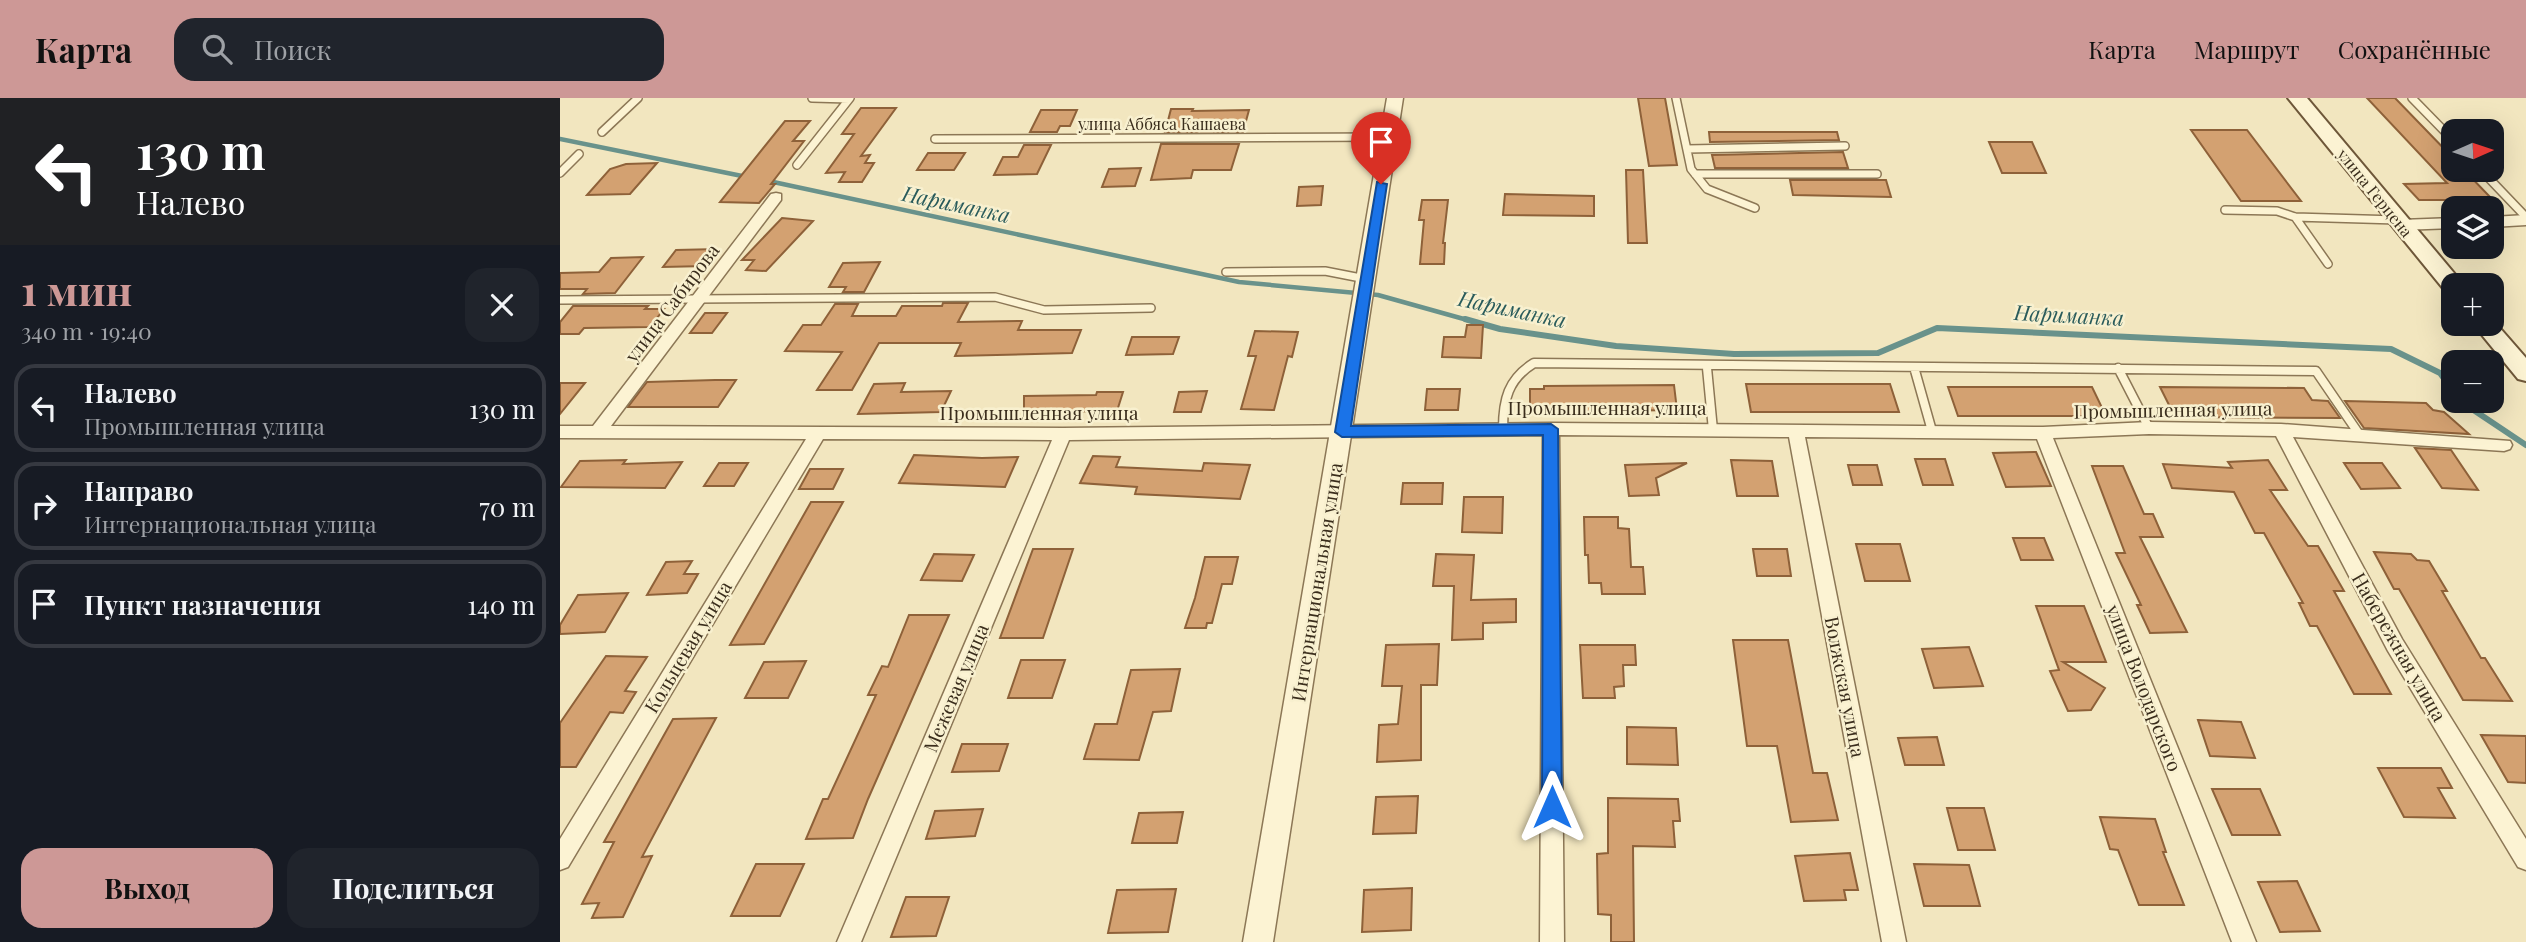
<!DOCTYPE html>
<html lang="ru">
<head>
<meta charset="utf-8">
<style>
	body { margin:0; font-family:"Playfair Display",serif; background:#20242c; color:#f1f3f6; height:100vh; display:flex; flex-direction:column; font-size:26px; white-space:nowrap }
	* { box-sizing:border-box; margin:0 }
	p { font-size:23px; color:#9ea1a6 }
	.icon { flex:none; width:38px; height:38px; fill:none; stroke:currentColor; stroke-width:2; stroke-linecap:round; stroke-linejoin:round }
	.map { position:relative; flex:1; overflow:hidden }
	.drawer { display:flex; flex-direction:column; background:#171b24; width:560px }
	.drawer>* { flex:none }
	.guide { background:#202124; color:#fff; overflow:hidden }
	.needle { width:46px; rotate:87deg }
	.buttons { position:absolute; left:1881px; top:21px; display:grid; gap:14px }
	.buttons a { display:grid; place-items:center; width:63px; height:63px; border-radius:14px; background:#171b24; box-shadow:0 7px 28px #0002; font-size:35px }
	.pin { position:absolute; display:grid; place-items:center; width:60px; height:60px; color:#fff; margin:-72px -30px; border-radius:50% 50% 50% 0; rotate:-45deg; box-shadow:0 0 7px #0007 }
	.pin .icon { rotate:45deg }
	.me { position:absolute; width:77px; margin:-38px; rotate:0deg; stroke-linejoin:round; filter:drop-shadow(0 0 5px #0008) }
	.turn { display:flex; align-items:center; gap:24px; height:147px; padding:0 21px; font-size:32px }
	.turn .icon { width:91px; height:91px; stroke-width:2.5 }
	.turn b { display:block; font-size:49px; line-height:60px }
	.round { display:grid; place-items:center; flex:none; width:74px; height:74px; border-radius:21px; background:#20242c }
	.overview { display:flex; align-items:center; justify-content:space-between; height:119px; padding:0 21px }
	h1 { font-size:42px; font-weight:700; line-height:52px; color:#cd9896 }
	.cta { display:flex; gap:14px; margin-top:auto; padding:14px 21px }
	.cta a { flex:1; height:80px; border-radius:21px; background:#cd9896; color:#111; font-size:28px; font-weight:700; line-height:80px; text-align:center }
	.cta a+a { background:#20242c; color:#f1f3f6 }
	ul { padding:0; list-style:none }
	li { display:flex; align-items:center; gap:21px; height:88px; margin:0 14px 10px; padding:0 7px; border:4px solid #363941; border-radius:21px }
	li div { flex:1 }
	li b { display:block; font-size:26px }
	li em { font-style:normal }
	header { display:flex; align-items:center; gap:42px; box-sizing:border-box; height:98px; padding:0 35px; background:#cd9896; color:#111 }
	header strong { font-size:33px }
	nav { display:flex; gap:38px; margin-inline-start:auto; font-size:24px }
	.search { width:490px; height:63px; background:#20242c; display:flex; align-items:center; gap:18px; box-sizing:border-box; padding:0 24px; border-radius:21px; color:#9ea1a6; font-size:26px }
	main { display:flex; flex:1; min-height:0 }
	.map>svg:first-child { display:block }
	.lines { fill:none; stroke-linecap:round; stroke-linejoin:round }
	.stream-far1 { stroke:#69928b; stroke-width:4.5 }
	.stream { stroke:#69928b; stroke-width:6 }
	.building { fill:#d3a171; stroke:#8e6139; stroke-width:2 }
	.service-far1-casing { stroke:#8c7756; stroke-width:10 }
	.service-casing { stroke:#8c7756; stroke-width:11 }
	.minor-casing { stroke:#8c7756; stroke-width:3 }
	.tertiary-casing { stroke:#8c7756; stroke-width:3 }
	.secondary-casing { stroke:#6e5739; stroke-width:4 }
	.service-far1 { stroke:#fcf3d3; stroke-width:7 }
	.service { stroke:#fcf3d3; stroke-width:8 }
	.minor { fill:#fcf3d3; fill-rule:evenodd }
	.tertiary { fill:#fcf3d3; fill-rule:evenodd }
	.secondary { fill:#fcf3d3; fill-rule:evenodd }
	.route { fill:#1a73e8; stroke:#114b97; stroke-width:2 }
	.labels { text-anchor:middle; stroke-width:5; stroke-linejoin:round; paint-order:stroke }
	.far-street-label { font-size:16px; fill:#3a2d1c; stroke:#f8f0cf }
	.street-label { font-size:19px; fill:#3a2d1c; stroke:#f8f0cf }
	.water-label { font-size:21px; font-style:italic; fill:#295b5b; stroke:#f8f0cf }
</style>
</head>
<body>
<header>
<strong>Карта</strong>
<div class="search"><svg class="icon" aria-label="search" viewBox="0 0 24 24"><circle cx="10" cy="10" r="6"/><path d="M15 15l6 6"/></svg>Поиск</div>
<nav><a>Карта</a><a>Маршрут</a><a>Сохранённые</a></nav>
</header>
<main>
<section class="drawer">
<div class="guide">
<div class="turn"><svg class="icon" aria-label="left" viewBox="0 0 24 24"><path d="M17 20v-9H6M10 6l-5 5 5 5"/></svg><div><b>130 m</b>Налево</div></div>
</div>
<div class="overview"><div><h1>1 мин</h1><p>340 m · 19:40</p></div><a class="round"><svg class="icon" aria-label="close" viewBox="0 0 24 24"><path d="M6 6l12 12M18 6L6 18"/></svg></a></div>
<ul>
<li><svg class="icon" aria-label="left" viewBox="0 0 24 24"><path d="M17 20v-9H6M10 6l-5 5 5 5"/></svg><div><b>Налево</b><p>Промышленная улица</p></div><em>130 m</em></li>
<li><svg class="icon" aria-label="right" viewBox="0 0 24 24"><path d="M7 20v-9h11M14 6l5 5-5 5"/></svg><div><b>Направо</b><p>Интернациональная улица</p></div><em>70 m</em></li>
<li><svg class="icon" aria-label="arrive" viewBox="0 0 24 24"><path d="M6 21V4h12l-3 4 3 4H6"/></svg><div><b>Пункт назначения</b></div><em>140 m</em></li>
</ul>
<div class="cta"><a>Выход</a><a>Поделиться</a></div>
</section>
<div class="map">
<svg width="1966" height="844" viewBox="0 0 1966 844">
	<rect width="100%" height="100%" fill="#f2e6bf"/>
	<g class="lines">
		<!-- stream-far1 -->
		<path class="stream-far1" d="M0 41 187 79
			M204 82 679 184 818 197 911 223"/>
		<!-- stream -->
		<path class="stream" d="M905 221 940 231 1056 248 1174 256 1318 255 1377 230 1831 251 1880 275 1894 294
			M1900 303 1966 347"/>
	</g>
	<!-- building -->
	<path class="building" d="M1078 0H1105L1117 67 1089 68Z
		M1807 0H1835L1894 61V72H1904L1933 102H1859L1844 86 1887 85Z
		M301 10H336L301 58 310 57 305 65H314L302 84H279L285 74 266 75 294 36H282Z
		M611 11H633L632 13 689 12 683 34H605Z
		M481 12H517L510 28H500L497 34H470Z
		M225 23H250L233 43H244L211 86H215L199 105 160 104Z
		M1631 32H1687L1741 103H1681Z
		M1149 34H1277L1279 42 1150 44Z
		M1429 44H1472L1486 75H1442Z
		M601 46H679L671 72H633L631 80 591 82Z
		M464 47H491L477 76 434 77 443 59H458Z
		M1283 54 1288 70H1155L1152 57Z
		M368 55H405L394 72H357Z
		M97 65 70 96 27 97 50 71 66 66Z
		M581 70 575 88 542 89 549 71Z
		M1066 72H1083L1087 145H1068Z
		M1230 82H1326L1331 99 1233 97Z
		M763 88 761 107 737 108 739 89Z
		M945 96 1034 98V118L943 117Z
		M862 102H888L883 145H885L884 166H860L864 122H859Z
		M222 120 253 123 206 173 186 172 194 162H182Z
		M158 151 146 168 103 169 116 152Z
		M83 159 55 195 23 196 27 191H0V175L39 174 51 160Z
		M320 164 304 194H283L286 189H269L283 165Z
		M383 205H408L398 224 462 223 458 232H521L512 255 395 258 401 245H319L292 292H257L282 254 225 253 243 227H261L275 206H298L292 218H336L342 208H382Z
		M13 208H88L85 211H104L90 229 24 230 19 236H0V224Z
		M145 215H167L152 235H130Z
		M907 227H923L921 260 882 259 884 239H905Z
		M695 233 738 234 732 259 728 258 714 312 681 311 696 258H688Z
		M572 239H619L613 256 566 257Z
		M155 282H176L158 309H68L87 284Z
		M0 285H25L0 316Z
		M345 285 341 294 391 293 381 314 298 316 314 286Z
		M1186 286H1330L1339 314H1191Z
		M1114 287 1117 312 970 314V291H984V288Z
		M1388 289H1532L1546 318H1398Z
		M1600 289 1744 290 1752 302 1768 303 1780 320 1615 319Z
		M867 291H900L898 312H865Z
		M647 293 641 314H614L619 294Z
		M537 294H563L557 313 464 314V298L536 297Z
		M1785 303 1866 305 1873 312 1884 314 1909 336 1804 330Z
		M1855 350 1891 352 1918 392 1882 390Z
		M1476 354 1491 388 1446 389 1433 355Z
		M354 357 422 360 458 359 445 389 339 385Z
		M533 358 560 359 556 369 642 373 644 365 690 367 680 401 575 396 577 389 520 385Z
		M1355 361H1385L1393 387H1363Z
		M66 362 63 366 122 364 105 390 1 389 20 363Z
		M1171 362 1212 363 1218 398H1177Z
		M1708 362 1727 392H1710L1748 448H1758L1784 493H1774L1831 596H1794L1757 528H1750L1739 505H1743L1704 435H1695L1674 394 1612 390 1603 366 1672 370 1668 364Z
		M159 365H188L174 388H144Z
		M1127 365 1096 380 1099 397 1069 398 1065 367Z
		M1784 365H1822L1840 390 1801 391Z
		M1288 367H1317L1322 387H1293Z
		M1532 368H1563L1584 416H1593L1603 439H1580L1627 534 1590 535 1577 507H1581L1556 455H1565Z
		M250 371H283L273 391H239Z
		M843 385H883L882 406H841Z
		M904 399H943L942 435 902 434Z
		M251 404H283L204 546 170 547Z
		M1024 419H1058V430L1069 431 1071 469H1083L1085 496H1042L1041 485H1029L1028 457H1025Z
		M1453 440H1484L1493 462H1461Z
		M1296 446H1340L1350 483H1305Z
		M473 451H513L483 540H440Z
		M1193 451H1227L1231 478H1197Z
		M1814 454 1851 456 1857 462 1869 463 1887 493H1882L1921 560H1925L1952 603 1903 602 1839 491H1834Z
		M374 456 414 457 402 483 361 482Z
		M876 456 914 457 911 502 956 501V524L923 525V541L892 542 894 488H873Z
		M645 459H678L672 486H662L652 525H647L646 530H625L635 500Z
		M132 463 124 476H138L127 495 87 497 106 464Z
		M68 495 45 534 0 536V527L18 497Z
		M1476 508H1524L1546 564H1503L1545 590 1531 612 1508 613 1490 573 1499 572Z
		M349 517H389L308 701 293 740 246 741 263 701H268L316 597H308L322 568 328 569Z
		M1173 542H1228L1253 675H1267L1278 722 1231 724 1217 648H1187Z
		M879 546 877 587H861V662L817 664 819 627 838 626 842 588H822L826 547Z
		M1020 547H1075L1076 567H1063L1064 588 1054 589 1055 600H1023Z
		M1409 549 1423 588 1374 590 1362 551Z
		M46 558 87 559 65 593 76 594 63 615 50 614 16 669H0V625Z
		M461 562H505L492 600H448Z
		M246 563 228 600H185L204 564Z
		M620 571 611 613 593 614 579 662 524 661 535 626H557L571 572Z
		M156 620 82 759 92 758 63 819 32 820 39 805 22 806 54 744H44L113 621Z
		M1638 622 1681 624 1695 660 1650 658Z
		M1067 629 1116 630 1118 667 1067 666Z
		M1921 637 1966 638V685L1948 684Z
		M1377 639 1384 667H1345L1338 640Z
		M402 646H448L439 673 392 674Z
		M1818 670H1881L1892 690H1878L1895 720 1844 719Z
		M1652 691H1700L1720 737H1672Z
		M858 698 856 735 813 736 816 699Z
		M1048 700 1118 701 1120 723H1113L1115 749 1073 748 1074 844H1051V817L1038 816 1037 756 1048 755Z
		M1387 710H1424L1435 752H1398Z
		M423 711 415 738 366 741 375 713Z
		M623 714 617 745H572L579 715Z
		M1540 719 1595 721 1606 754H1603L1624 807H1579L1558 752 1550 751Z
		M1290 755 1298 792H1284L1286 802 1244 803 1235 758Z
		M196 766H244L220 818H171Z
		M1354 766 1409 767 1420 808H1364Z
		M1737 783 1760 833 1720 834 1698 784Z
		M852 790 851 832 802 834 804 792Z
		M616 791 608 834 548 835 557 792Z
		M346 799H389L376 838 331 839Z"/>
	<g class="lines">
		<defs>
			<path id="service-far1" d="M252 0 289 1
				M1116 0 1131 71 1147 91 1195 110
				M1852 0 1894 43
				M42 34 78 0
				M375 41 829 39
				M1127 51 1285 48
				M237 67 290 0
				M1921 72 1966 119
				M0 75 19 56
				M1135 76H1317
				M1665 112 1717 113 1735 119 1837 122
				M1735 119 1768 166
				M666 174 765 173 806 181
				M0 202 435 199 484 212 591 210"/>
			<path id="service" d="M1354 269 1372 333
				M1147 270 1153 332
				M1558 270 1589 330
				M943 331C943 302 948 281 974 265L1756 273 1799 336"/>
			<path id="minor" d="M216 95 221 96V102L51 328 503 330 991 325 1483 329 1589 324 1721 326 1950 343 1952 347 1950 351 1944 353 1733 339 1842 541 1966 741V772L1958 769 1828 553 1716 338 1589 336 1493 340 1696 844H1672L1477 341 1245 339 1346 844H1322L1229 339 999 337 1004 844H980L983 337 509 342 301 844H277L492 342 263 341 8 769 0 772V741L246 341 0 340V328H33L211 96Z"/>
			<path id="tertiary" d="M827 0H843L713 844H683Z
				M1966 117V127L1932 129V119Z
				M1894 120V130L1841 132 1832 127 1841 122Z"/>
			<path id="secondary" d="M1728 0H1747L1904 187H1894V196L1886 194Z
				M1932 221 1966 260V283L1958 281 1913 226H1932Z"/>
		</defs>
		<!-- service-far1 casing -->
		<use href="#service-far1" class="service-far1-casing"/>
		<!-- service casing -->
		<use href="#service" class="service-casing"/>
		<!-- minor casing -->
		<use href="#minor" class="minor-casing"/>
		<!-- tertiary casing -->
		<use href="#tertiary" class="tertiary-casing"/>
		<!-- secondary casing -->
		<use href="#secondary" class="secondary-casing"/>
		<!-- service-far1 -->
		<use href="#service-far1" class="service-far1"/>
		<!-- service -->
		<use href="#service" class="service"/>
		<!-- minor -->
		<use href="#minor" class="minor"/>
		<!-- tertiary -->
		<use href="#tertiary" class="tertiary"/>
		<!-- secondary -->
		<use href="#secondary" class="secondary"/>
	</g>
	<!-- route -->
	<path class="route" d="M817 84 827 86 791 328 991 326 998 331 1002 709 999 716 992 718 985 716 982 709 983 337 782 339 775 334Z"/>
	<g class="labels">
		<!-- far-street labels -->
		<g class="far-street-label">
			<text x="602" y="32">улица Аббяса Кашаева</text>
			<text transform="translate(1815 95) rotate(51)" y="6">улица Герцена</text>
		</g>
		<!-- street labels -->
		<g class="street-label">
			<text transform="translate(112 205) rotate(-53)" y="7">улица Сабирова</text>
			<text x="1047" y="317">Промышленная улица</text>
			<text transform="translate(1613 312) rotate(-1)" y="7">Промышленная улица</text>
			<text x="479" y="322">Промышленная улица</text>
			<text transform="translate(757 484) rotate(-81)" y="7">Интернациональная улица</text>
			<text transform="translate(128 549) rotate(-59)" y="7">Кольцевая улица</text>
			<text transform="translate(1839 549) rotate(60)" y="7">Набережная улица</text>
			<text transform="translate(1285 589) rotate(79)" y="7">Волжская улица</text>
			<text transform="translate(396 590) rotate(-67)" y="7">Межевая улица</text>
			<text transform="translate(1584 590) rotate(69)" y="7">улица Володарского</text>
		</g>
		<!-- water labels -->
		<g class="water-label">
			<text transform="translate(396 107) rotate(12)" y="7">Нариманка</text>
			<text transform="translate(952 212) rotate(12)" y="7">Нариманка</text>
			<text transform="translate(1509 218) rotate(3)" y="7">Нариманка</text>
		</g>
	</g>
</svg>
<div class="buttons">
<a><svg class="needle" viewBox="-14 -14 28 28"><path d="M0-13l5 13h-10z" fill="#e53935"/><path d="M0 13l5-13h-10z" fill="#9ea1a6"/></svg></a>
<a><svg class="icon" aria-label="layers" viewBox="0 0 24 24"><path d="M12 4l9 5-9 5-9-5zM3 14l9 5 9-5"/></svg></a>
<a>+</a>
<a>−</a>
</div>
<div class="pin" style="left:821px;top:86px;background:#d93025"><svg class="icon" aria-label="arrive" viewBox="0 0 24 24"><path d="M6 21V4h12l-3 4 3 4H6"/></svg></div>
<svg class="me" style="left:992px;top:709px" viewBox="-20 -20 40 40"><path d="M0-17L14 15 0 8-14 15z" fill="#1a73e8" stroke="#fff" stroke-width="4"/></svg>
</div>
</main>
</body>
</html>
